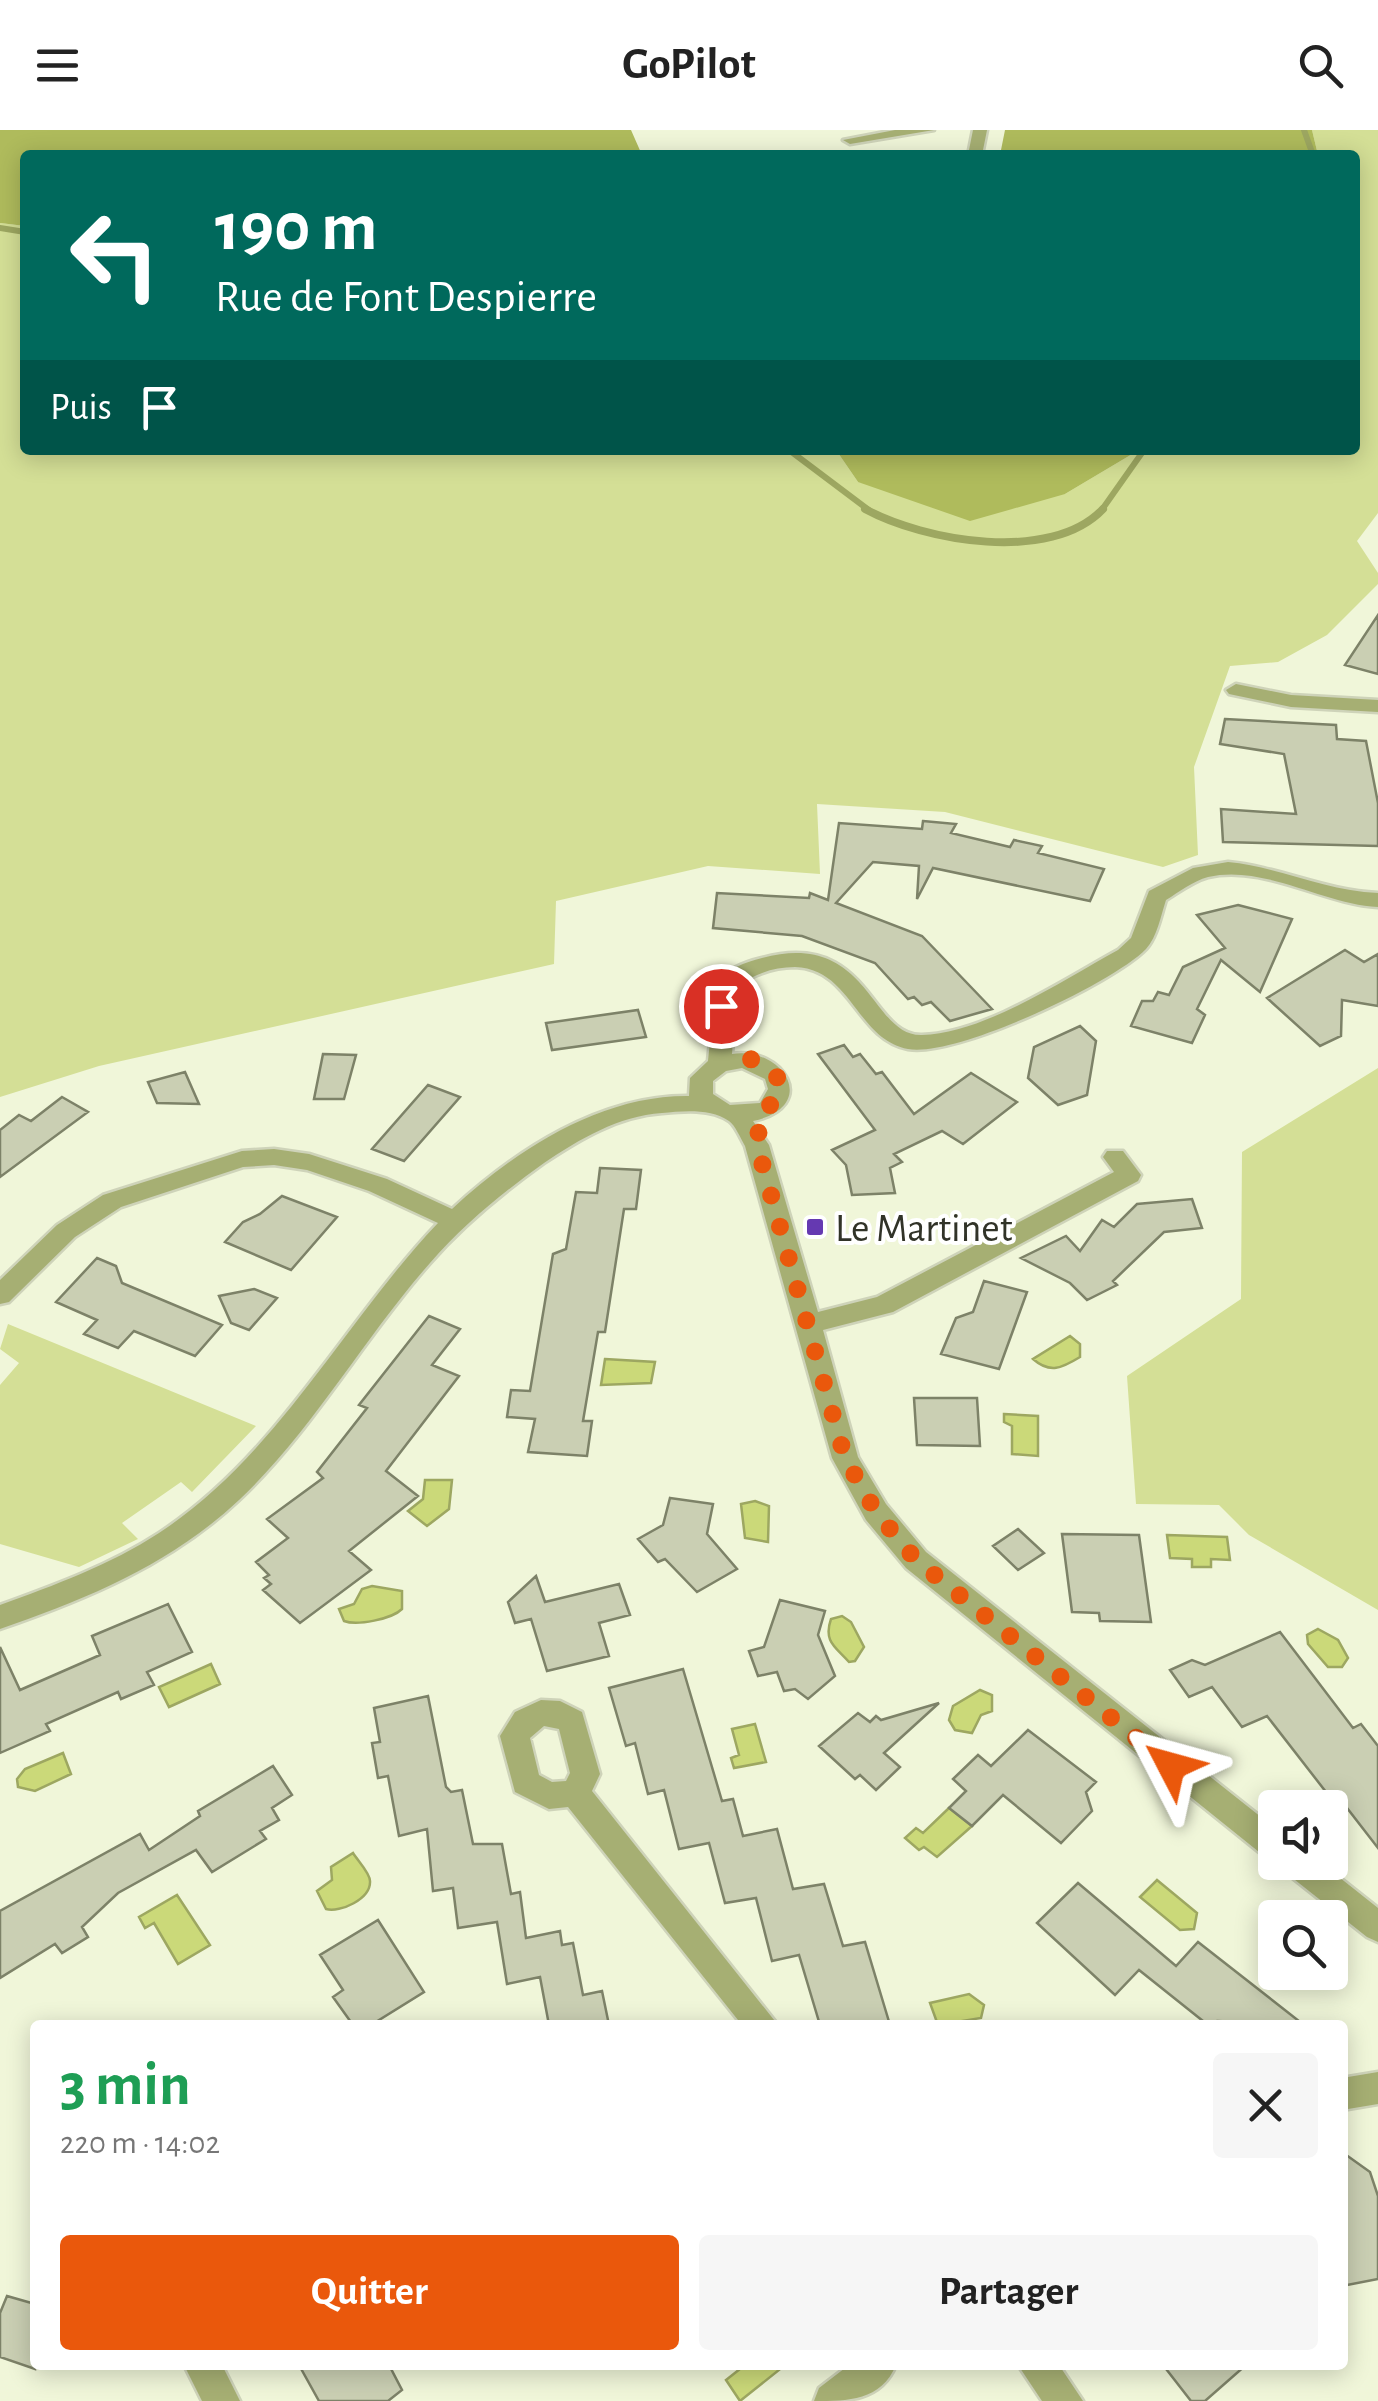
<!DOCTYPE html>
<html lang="fr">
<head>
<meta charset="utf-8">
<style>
	body { margin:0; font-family:"Alegreya Sans",sans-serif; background:#f6f6f6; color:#222; height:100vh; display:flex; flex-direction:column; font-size:38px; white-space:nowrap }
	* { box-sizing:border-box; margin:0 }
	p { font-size:32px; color:#767676 }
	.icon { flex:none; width:55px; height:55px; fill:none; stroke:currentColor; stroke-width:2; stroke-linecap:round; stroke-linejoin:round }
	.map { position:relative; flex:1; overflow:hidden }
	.side { position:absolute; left:30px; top:1890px; width:1318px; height:350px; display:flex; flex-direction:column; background:#fff; border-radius:10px; box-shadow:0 5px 25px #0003 }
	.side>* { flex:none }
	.top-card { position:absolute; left:20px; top:20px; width:1340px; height:305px; border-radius:10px; box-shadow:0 5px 25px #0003; background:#00695c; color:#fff; overflow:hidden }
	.buttons { position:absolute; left:1258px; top:1660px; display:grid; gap:20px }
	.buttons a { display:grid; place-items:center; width:90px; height:90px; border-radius:10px; background:#fff; box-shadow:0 5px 25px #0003; font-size:50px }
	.pin { position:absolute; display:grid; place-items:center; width:85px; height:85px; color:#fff; margin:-42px; border:5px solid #fff; border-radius:50%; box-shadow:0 2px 10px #0007 }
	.me { position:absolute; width:110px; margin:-55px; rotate:309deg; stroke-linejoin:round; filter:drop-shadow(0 0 8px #0008) }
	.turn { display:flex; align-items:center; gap:35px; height:210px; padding:0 30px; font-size:45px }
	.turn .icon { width:130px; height:130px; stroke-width:2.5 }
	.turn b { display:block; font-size:70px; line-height:85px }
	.then { display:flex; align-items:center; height:95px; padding:0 30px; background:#0003; gap:20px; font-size:38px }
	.round { display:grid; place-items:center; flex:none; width:105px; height:105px; border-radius:10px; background:#f6f6f6 }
	.overview { display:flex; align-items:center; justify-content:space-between; height:170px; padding:0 30px }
	h1 { font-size:60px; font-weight:700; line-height:75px; color:#1e9e55 }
	.primary-button { display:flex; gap:20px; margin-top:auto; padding:20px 30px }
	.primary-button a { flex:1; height:115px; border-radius:10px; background:#ea580c; color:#fff; font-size:40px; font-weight:700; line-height:115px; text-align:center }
	.primary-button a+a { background:#f6f6f6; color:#222 }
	header { display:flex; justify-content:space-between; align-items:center; height:130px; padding:0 30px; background:#fff; font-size:45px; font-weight:700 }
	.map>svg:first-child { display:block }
	.green { fill:#d4df96 }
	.forest { fill:#afbb5c }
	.water { fill:#cbd979; stroke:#9da761; stroke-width:2.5 }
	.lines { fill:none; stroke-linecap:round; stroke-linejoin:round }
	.stream-far1 { stroke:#9da761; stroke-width:6 }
	.stream { stroke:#9da761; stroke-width:8 }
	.building { fill:#cacfb3; stroke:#7d8268; stroke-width:2.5 }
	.street-casing { stroke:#ced3b9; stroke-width:5 }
	.street { fill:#a6af73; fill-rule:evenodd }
	.route { stroke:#ea580c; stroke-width:18; stroke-dasharray:0 32.4 }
	.poi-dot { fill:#6539b1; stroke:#fff; stroke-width:4 }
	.labels { text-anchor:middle; stroke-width:8; stroke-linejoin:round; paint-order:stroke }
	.poi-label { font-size:40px; fill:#313328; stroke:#fff; text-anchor:start }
</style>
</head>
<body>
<header><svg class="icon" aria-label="menu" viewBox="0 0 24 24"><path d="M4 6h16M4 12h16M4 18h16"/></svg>GoPilot<svg class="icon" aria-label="search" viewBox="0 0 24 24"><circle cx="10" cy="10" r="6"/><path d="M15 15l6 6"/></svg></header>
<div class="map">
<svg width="1378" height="2271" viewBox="0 0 1378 2271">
	<rect width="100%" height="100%" fill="#f0f6d9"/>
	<!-- green -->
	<path class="green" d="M1312 0H1378V383L1357 411 1378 443V454L1327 505 1278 532 1230 536 1194 637 1198 725 1163 737 945 682 817 674 820 744 708 736 556 771 554 834 99 936 0 967V93L25 96V320H836L858 352 1065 364 1139 320H1355V25H1318Z
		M1378 938V1480L1249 1405 1219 1375 1136 1374 1127 1246 1241 1169 1242 1022Z
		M8 1194 256 1296 192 1362 181 1352 122 1393 138 1409 79 1437 0 1414V1255L19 1233 0 1219Z"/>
	<!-- forest -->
	<path class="forest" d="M0 0H631L642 25H25V96L0 93Z
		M1005 0H1312L1318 25H1000Z
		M836 320H1139L1065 364 970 391 858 352Z"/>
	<!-- water -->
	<path class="water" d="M1070 1206 1080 1214V1227C1062 1238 1050 1244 1033 1229Z
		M605 1229 655 1232 651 1253 601 1255Z
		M1004 1284 1038 1286V1326L1012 1324V1296L1004 1292Z
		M425 1350H452L449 1379 427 1396 408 1381 423 1369Z
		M755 1371 769 1376 768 1412 745 1408 741 1374Z
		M1167 1405 1227 1407 1230 1430 1211 1429V1437H1192V1429L1170 1428Z
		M372 1456 402 1461V1479C392 1489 357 1496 344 1491L339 1479 354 1474 362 1459Z
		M842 1486 851 1492 864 1517 855 1531 849 1532C836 1517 823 1512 831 1489Z
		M1318 1499 1338 1510 1348 1528 1342 1537H1328L1308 1514 1307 1505Z
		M211 1534 220 1554 169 1577 159 1557Z
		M980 1560 992 1565V1581L981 1585 972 1603 955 1600 949 1590 953 1576Z
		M755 1594 766 1632 734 1638 731 1628 739 1625 732 1599Z
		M63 1623 71 1644 35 1661 18 1657 17 1649 25 1639Z
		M949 1678 972 1696 937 1727 924 1717 919 1720 905 1708 916 1698 923 1703Z
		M353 1723C358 1731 370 1743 370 1751 371 1769 340 1783 326 1779L317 1761 332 1750 331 1737Z
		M1157 1750 1197 1783 1194 1799 1180 1800 1140 1767Z
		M177 1765 210 1815 178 1834 154 1793 145 1798 139 1787Z
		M969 1864 984 1875 981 1888 938 1895 930 1873Z
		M745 2235H783L784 2236 740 2271 726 2250Z"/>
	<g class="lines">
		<!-- stream-far1 -->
		<path class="stream-far1" d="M1304 0 1313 25
			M0 98 25 102
			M789 320 870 381
			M1101 381 1144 320"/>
		<!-- stream -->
		<path class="stream" d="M865 379C924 411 1051 434 1103 379"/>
	</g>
	<!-- building -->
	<path class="building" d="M1378 485V544L1345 535Z
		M1225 589 1336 595 1337 609 1366 611 1378 673V716L1223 712 1221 679 1296 684 1284 624 1220 614Z
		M923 691 956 694 951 703 1010 717 1014 710 1042 716 1038 723 1104 739 1090 771 933 738 917 769 919 736 873 732 836 773 922 806 992 879 950 891 931 872 922 875 914 867 908 869 875 833 802 806 713 798 717 763 809 768 810 763 828 770 839 693 922 699Z
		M1238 775 1292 789 1260 862 1221 830 1197 879 1205 885 1192 913 1131 896 1142 871H1153L1158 862 1169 865 1183 837 1225 818 1197 785Z
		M1345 820 1364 832 1378 824V876L1342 870 1341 906 1320 916 1267 868Z
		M638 880 646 907 552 920 546 893Z
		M1080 896 1096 911 1087 965 1058 975 1028 948 1034 917Z
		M844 915 853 927 860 924 876 944 882 942 914 984 971 943 1017 972 963 1014 942 1001 894 1024 902 1032 890 1038 895 1063 852 1065 846 1035 832 1020 875 1000 818 924Z
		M323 924 356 925 344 969H314Z
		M185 942 199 974 157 973 148 952Z
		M428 955 460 967 404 1031 372 1019Z
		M62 967 88 982 0 1047V1000L19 985 31 991Z
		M600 1038 641 1040 636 1079H624L605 1202H598L583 1291H592L587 1326 528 1322 535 1289 507 1287 511 1260 530 1261 553 1124 566 1119 576 1062 597 1063Z
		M282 1066 337 1087 291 1140 225 1112 243 1092 260 1084Z
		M1192 1069 1202 1098 1164 1102 1113 1151 1117 1155 1087 1170 1070 1153 1021 1128 1066 1106 1080 1121 1102 1090 1114 1097 1137 1074Z
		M97 1128 116 1136 122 1153 222 1195 195 1226 134 1201 118 1218 84 1204 97 1190 56 1172Z
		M984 1151 1027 1162 999 1239 941 1224 956 1188 973 1182Z
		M254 1159 277 1168 249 1200 231 1193 219 1166Z
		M429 1186 460 1199 432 1235 459 1246 386 1341 418 1366 349 1421 371 1440 300 1493 263 1460 271 1454 264 1448 269 1445 256 1432 288 1408 267 1389 323 1348 317 1342 367 1278 359 1275Z
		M914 1268H977L980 1316 917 1315Z
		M670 1368 713 1374 707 1404 737 1439 697 1462 665 1429 658 1432 638 1409 663 1395Z
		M1018 1399 1044 1423 1018 1440 993 1416Z
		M1062 1404 1139 1405 1151 1492 1100 1491 1099 1483 1072 1482Z
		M536 1446 545 1472 619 1454 630 1485 599 1493 609 1526 547 1541 531 1489 515 1493 508 1472Z
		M780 1470 825 1481 818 1505 835 1546 808 1569 795 1559 784 1561 777 1542 758 1546 749 1521 764 1517Z
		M168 1474 192 1522 147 1542 154 1555 121 1569 118 1562 46 1594 50 1601 0 1623V1517L20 1560 100 1525 92 1506Z
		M1280 1502 1353 1598 1361 1594 1378 1616V1718L1347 1678 1340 1680 1267 1586 1242 1597 1212 1557 1189 1567 1170 1540 1192 1530 1205 1535Z
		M683 1539 722 1671 733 1669 743 1706 777 1699 793 1759 824 1754 843 1816 865 1812 890 1895H820L799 1825 772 1831 756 1768 725 1773 709 1713 679 1719 664 1660 648 1664 635 1613 626 1616 609 1558Z
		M428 1566 446 1657 451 1662 462 1660 473 1714H502L511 1764 520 1762 526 1808 560 1801 562 1815 573 1813 583 1865 602 1861 609 1895H549L540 1847 507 1854 497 1792 458 1798 453 1758 433 1761 427 1699 399 1706 388 1646 378 1648 372 1613 380 1612 374 1578Z
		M939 1573 884 1623 900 1637 876 1660 860 1645 855 1649 819 1616 858 1583 870 1592 876 1586 881 1590Z
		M1028 1600 1096 1652 1086 1662 1092 1681 1061 1713 1003 1665 972 1696 949 1678 966 1661 953 1649 978 1625 991 1636Z
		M273 1636 292 1665 272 1678 279 1690 260 1701 266 1709 212 1742 196 1720 118 1763 82 1797 88 1807 62 1823 55 1814 0 1848V1781L140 1704 149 1720 200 1686 198 1681Z
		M1078 1753 1176 1836 1198 1812 1304 1895 1217 1891 1208 1895 1139 1840 1115 1865 1037 1793Z
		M378 1790 424 1862 371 1895H353L333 1867 343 1860 320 1825Z
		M1342 2022 1370 2042 1378 2066V2149L1342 2156Z
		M7 2166 35 2174V2239L0 2227V2183Z
		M299 2235H389L402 2260 388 2271H319Z
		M1163 2235H1246L1205 2271H1191Z"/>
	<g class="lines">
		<defs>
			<path id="street" d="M895 0H934L850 14 843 10Z
				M973 0H987L982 25H968Z
				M1236 554 1291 565 1378 570V582L1291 577 1229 564 1226 560Z
				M1228 732C1280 737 1326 761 1378 763V777C1323 774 1263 734 1208 747 1193 751 1179 762 1166 770 1161 785 1157 807 1146 819 1113 853 955 928 908 919 856 909 852 839 795 837 773 837 755 844 737 856L732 924C783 916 821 976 753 991L769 1015 818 1182 877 1167 1114 1042 1103 1027 1107 1021H1123L1141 1045 1138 1051 893 1182 823 1200 858 1327 886 1374 926 1422 1275 1698V1730L1264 1726 906 1438 866 1390 832 1328 745 1016C741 1009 735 995 729 991 711 978 682 981 662 983 618 986 580 1009 544 1033 502 1063 464 1094 430 1133 363 1209 313 1300 239 1370 171 1434 87 1469 0 1499V1475C55 1455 110 1435 159 1403 277 1326 343 1193 438 1093L369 1061 307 1040 274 1035 243 1037 121 1077 75 1107 9 1172 0 1174V1150L57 1095 103 1065 242 1021 274 1019 309 1024 387 1049 452 1079C516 1020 600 965 689 966L690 948 708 931 716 853C727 839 745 832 762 828 870 799 870 907 922 905 985 903 1063 850 1118 820L1131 808 1149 761 1193 738ZM742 938 765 949 768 959 760 973 730 975 713 964V951L726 941Z
				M541 1570 560 1571 582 1582 600 1644 592 1661 778 1895H742L568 1677 549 1679 515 1662 500 1606 515 1582ZM544 1596 559 1599 570 1643 566 1651 552 1652 539 1645 530 1608Z
				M1281 1732H1320L1378 1778V1812L1367 1807 1285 1742Z
				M1378 1942V1974L1342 1980V1948Z
				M184 2235H222L240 2271H202Z
				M849 2235H896C881 2271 848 2271 814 2271L819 2258Z
				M1018 2235H1059L1083 2271H1042Z"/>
		</defs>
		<!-- street casing -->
		<use href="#street" class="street-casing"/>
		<!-- street -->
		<use href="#street" class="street"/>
	</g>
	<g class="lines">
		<!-- route -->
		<path class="route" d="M721 876C732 950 759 914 780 952L778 969 761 982 757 1015 845 1328 876 1382 916 1430 1171 1636"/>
	</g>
	<!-- markers -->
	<rect class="poi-dot" x="805" y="1087" width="20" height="20" rx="5"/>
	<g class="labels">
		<!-- poi labels -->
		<g class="poi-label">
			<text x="835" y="1111">Le Martinet</text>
		</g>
	</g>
</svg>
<div class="buttons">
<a><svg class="icon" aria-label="sound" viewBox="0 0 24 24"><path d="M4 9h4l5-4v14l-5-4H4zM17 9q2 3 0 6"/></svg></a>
<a><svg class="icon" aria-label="search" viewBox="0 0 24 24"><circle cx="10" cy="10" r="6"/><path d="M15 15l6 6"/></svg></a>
</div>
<div class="pin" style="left:721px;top:876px;background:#d93025"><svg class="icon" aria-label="arrive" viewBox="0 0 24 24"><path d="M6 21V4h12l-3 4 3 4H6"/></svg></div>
<svg class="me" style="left:1171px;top:1636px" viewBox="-20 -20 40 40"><path d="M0-17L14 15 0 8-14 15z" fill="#ea580c" stroke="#fff" stroke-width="4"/></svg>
<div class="top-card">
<div class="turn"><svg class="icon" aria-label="left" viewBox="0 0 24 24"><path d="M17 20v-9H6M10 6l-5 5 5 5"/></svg><div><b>190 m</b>Rue de Font Despierre</div></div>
<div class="then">Puis<svg class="icon" aria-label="arrive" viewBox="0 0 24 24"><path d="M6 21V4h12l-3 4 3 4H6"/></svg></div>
</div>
<section class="side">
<div class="overview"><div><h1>3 min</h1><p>220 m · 14:02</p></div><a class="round"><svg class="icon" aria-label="close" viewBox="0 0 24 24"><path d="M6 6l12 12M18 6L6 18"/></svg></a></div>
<div class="primary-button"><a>Quitter</a><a>Partager</a></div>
</section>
</div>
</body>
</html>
